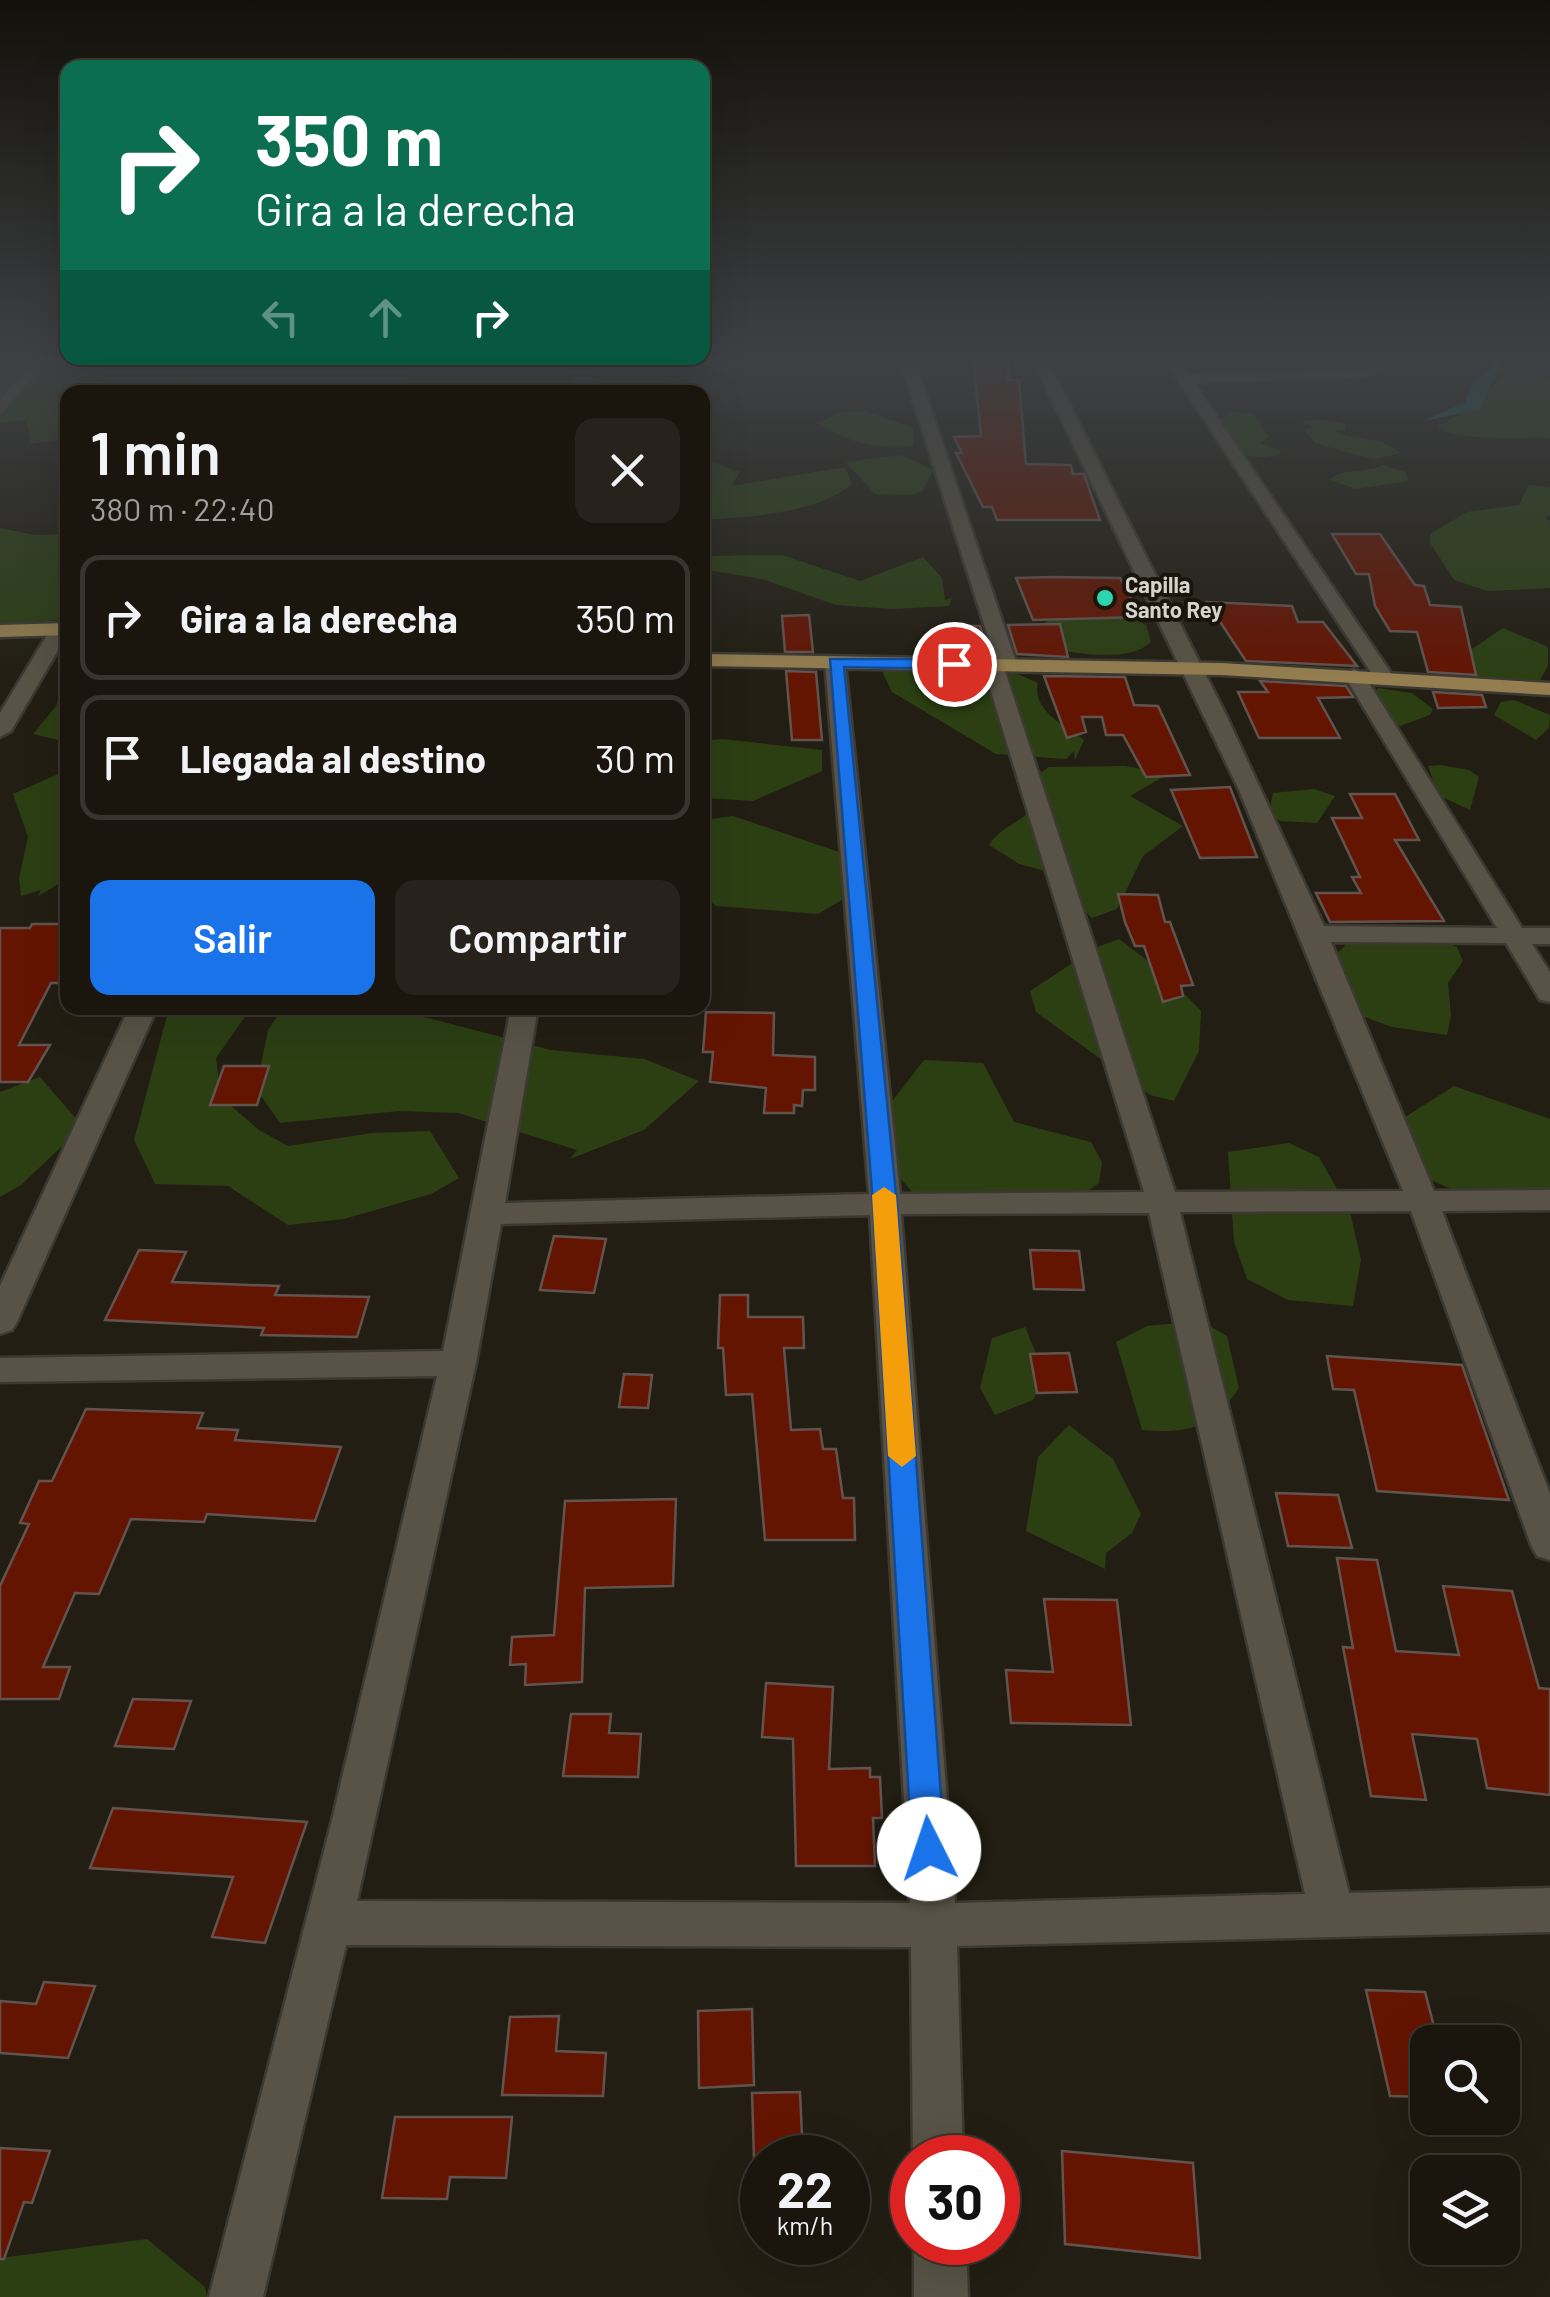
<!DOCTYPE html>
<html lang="es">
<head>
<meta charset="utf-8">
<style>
	body { margin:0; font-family:Barlow,sans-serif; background:#27231c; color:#f1f3f6; height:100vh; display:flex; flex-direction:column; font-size:38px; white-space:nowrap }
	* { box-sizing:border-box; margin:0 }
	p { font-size:32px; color:#9f9f9e }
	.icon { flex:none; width:55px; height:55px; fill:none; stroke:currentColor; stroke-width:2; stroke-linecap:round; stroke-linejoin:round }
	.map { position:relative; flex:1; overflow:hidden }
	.side { position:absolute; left:60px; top:385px; width:650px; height:630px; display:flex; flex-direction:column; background:#1a160e; border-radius:20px; box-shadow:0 10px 40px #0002,0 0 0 2px #38352e }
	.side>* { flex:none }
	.hud { position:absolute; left:60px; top:60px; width:650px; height:305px; border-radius:20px; box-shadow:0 10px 40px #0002,0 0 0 2px #38352e; background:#0b6e4f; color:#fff; overflow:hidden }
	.buttons { position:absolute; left:1410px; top:2025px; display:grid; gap:20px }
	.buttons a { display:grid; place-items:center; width:110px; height:110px; border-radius:20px; background:#1a160e; box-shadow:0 10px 40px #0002,0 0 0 2px #38352e; font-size:50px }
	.speed { position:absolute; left:740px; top:2135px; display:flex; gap:20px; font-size:50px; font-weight:700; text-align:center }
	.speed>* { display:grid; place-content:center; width:130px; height:130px; border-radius:50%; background:#1a160e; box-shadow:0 10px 40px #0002,0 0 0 2px #38352e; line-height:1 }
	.speed small { font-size:25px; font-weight:400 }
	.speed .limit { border:15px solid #d22; background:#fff; color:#111 }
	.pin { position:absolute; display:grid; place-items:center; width:85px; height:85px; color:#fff; margin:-42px; border:5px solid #fff; border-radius:50%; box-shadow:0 2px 10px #0007 }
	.me { position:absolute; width:110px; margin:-55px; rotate:356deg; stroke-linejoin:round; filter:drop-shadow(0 0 8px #0008) }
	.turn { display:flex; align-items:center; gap:35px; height:210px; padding:0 30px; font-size:45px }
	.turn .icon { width:130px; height:130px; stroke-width:2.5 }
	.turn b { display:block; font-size:70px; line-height:85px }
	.lanes { display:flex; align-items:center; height:95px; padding:0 30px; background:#0003; justify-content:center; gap:50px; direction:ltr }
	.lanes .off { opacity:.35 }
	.round { display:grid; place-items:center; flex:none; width:105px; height:105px; border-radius:20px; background:#27231c }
	.head { display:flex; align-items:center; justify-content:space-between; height:170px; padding:0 30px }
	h1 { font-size:60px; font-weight:600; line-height:75px }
	.primary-button { display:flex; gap:20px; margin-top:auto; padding:20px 30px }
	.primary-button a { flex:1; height:115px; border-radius:20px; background:#1a73e8; color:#fff; font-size:40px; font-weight:600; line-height:115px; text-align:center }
	.primary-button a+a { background:#27231c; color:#f1f3f6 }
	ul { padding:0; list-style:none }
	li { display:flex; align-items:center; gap:30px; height:125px; margin:0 20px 15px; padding:0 10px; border:5px solid #38352e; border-radius:20px }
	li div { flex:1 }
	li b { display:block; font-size:38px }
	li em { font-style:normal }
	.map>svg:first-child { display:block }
	.green { fill:#2b3f13 }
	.water { fill:#166063 }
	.building { fill:#641502; stroke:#62534f; stroke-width:2.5 }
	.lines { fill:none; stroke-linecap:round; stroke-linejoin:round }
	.minor-casing { stroke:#3c3932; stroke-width:5 }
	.major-casing { stroke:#3c3932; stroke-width:5 }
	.minor { fill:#585346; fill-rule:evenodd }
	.major { fill:#947e50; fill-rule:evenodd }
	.route { fill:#1a73e8; stroke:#114b97; stroke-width:2.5 }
	.slow { fill:#f59e0b }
	.poi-dot { fill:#2cd5ab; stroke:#19150a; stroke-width:4 }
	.labels { text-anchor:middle; stroke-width:8; stroke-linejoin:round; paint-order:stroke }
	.far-poi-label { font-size:22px; font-weight:bold; fill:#d5d3cb; stroke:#19150a; text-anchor:start }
</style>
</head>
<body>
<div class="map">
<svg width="1550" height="2297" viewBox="0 0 1550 2297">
	<rect width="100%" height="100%" fill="#221e13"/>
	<!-- green -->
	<path class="green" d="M0 356 169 358 181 372 202 364 200 358H424L412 366 405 392H68L67 439 31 444 26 420 0 423Z
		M742 357 746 359 742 372 727 374 648 358Z
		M573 358H604V363L592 373 595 384 606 392H571L568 363Z
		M1517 362 1550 380V438C1523 437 1458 442 1437 427L1467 410Z
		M864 411 914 428 913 446C875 449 852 444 819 423L840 412Z
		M1231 411 1253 414 1269 437 1260 443 1282 452C1267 462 1236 455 1221 446L1226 429 1220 419Z
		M1323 420 1345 424V429L1335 431 1339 434 1383 442 1402 453 1375 459 1353 454 1315 443 1304 430 1313 427 1300 421Z
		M902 455 933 470 923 491 910 495 875 494 846 462Z
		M703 459 740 472 731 486 845 467 852 484C814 515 750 516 703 520Z
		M1383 465 1405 472 1409 481 1356 489 1330 480C1341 467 1366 474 1383 465Z
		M1529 485 1550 487V515L1545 518 1550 521V588L1488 591 1454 580 1430 543V534L1467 512 1519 505Z
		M0 528 35 535 67 534V619L0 626Z
		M782 555 860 581 923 557 942 578 945 600 952 598 949 606 892 609 836 605 762 579 707 570 703 556Z
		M1054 616 1128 617 1146 625 1151 642C1130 662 1085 654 1058 650L1039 627Z
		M1503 628 1548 647V666L1540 680C1501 679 1461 680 1424 663L1432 653 1463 655Z
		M977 656 1038 683C1031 710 1065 726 1084 740L1075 760 1074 751 1066 759 996 754 892 692 878 663Z
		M67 674V742L33 734 56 706Z
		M1378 688 1412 693 1433 709 1430 715 1400 726 1365 709 1366 700Z
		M1514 700 1550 715 1549 728 1536 740 1494 715 1501 702Z
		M722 739 822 750V771L753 801 703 798V741Z
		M1440 765 1469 770 1479 777 1470 810 1438 795 1428 766Z
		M1125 766 1168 774 1130 796 1183 826 1143 856 1117 909 1092 918 1042 870 1019 864 989 845C1002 824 1024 824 1036 802L1026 783 1049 767Z
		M67 770V879L38 896 41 890 21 896 19 878 28 837 13 794Z
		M1314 789 1335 796 1317 823 1280 821 1269 814 1273 793Z
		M733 816 845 854 854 893 818 914 716 906 703 895 702 820Z
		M1392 924 1457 947 1463 961 1448 983 1451 1015 1447 1035 1392 1027 1326 1003 1313 979 1353 937Z
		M1119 939 1165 974 1201 1011 1199 1051 1174 1101 1150 1095 1036 1012 1030 991 1097 947Z
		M169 1008H251L216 1058 221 1097 259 1130 288 1146 372 1133 430 1131 459 1178 431 1194 344 1219 288 1225 228 1186 155 1184 134 1140Z
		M283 1008H390L551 1050 644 1059 699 1081 644 1130 570 1159 577 1150 458 1113 399 1111 280 1123 256 1089 268 1030Z
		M924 1060 983 1063 1014 1122 1091 1142 1102 1162 1099 1183 1066 1207 916 1196 874 1149 877 1121Z
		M40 1077 79 1122 77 1132 21 1185 0 1197V1092Z
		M1454 1086 1550 1119V1209L1503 1212 1393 1163 1391 1126Z
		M1289 1143 1319 1157 1350 1212 1361 1260 1353 1306 1288 1300 1247 1279 1234 1242 1228 1152Z
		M1201 1321 1227 1336 1239 1388C1212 1428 1188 1434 1142 1430L1116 1342 1147 1326Z
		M1025 1327 1046 1377 1033 1400 995 1415 980 1388 992 1338Z
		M1069 1425 1113 1459 1141 1514 1132 1533 1106 1553 1105 1569 1026 1531 1038 1457Z
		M147 2239 205 2287 207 2297H0V2258Z"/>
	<!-- water -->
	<path class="water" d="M1496 356H1502C1497 376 1487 390 1479 409L1424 421 1465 402 1473 381 1488 372Z"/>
	<!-- building -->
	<path class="building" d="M973 360 1009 361 1008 380H1019L1026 464 1071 465 1073 474H1084L1100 520H997L992 507H983L956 453H962L954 437 981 436Z
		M1332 534H1380L1415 585 1424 586 1430 605 1461 607 1476 675 1428 672 1417 632 1390 631 1375 606 1369 574H1356Z
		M1053 577 1120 578 1141 617 1033 620 1016 578Z
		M1207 602 1292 606 1298 622H1323L1357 666 1246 661Z
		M809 615 813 652H785L782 616Z
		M1060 624 1068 657 1017 654 1008 625Z
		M966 626H980L990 655H973Z
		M786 671 816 672 822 740H792Z
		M1044 676 1125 677 1134 705 1158 706 1190 775 1146 777 1123 735H1106L1102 717H1082L1086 732 1067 738Z
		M1260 681 1346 686 1353 697 1318 698 1340 738H1259L1238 692H1268Z
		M1433 692 1482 695 1486 707 1438 708Z
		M1230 787 1257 857 1200 858 1171 790Z
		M1350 794H1395L1419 840H1395L1444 921 1330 922 1316 893H1361L1352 877H1360L1332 818H1362Z
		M1118 894 1158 895 1165 922H1170L1193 985 1181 986 1183 996 1163 1002 1144 946H1135L1125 922Z
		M32 924H68V983H51L19 1045H50L28 1082H0V928H30Z
		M706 1012 774 1013 773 1055 815 1057V1090H803L802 1106 794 1105V1113H764L766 1088 710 1082 713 1052H703Z
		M224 1066H269L257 1105H210Z
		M554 1236 606 1239 594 1293 540 1290Z
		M139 1250 186 1252 172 1282 279 1286 275 1295 369 1297 357 1337 261 1335 264 1328 105 1320Z
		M1030 1250 1079 1251 1084 1290 1034 1289Z
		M720 1295H748V1317H803L804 1348H784L791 1430 820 1429 823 1449H836L843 1498H854L855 1540H765L752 1394 726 1395 723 1348H718Z
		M1069 1353 1077 1392 1037 1393 1030 1354Z
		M1327 1356 1462 1365 1509 1500 1377 1491 1354 1390 1333 1389Z
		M624 1374 652 1375 648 1408 619 1407Z
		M86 1409 203 1413 197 1428 238 1430 235 1440 341 1447 315 1521 207 1514 204 1522 131 1519 99 1594 75 1593 43 1667H70L59 1699H0V1586L29 1524 20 1523 39 1481H52Z
		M1276 1493 1338 1495 1352 1548 1288 1546Z
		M676 1499 673 1586 585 1588 582 1682 525 1685 526 1664 510 1665 512 1637 554 1635 565 1501Z
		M1337 1558 1377 1560 1396 1651 1459 1655 1443 1586 1512 1591 1539 1688 1550 1689V1795L1487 1788 1477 1739 1412 1734 1426 1800 1371 1796 1343 1647 1353 1648Z
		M1044 1599 1117 1600 1131 1725 1011 1723 1006 1670 1053 1672Z
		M766 1683 833 1687 829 1769 870 1768V1777H880L882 1818H873L875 1866H796L793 1739 762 1737Z
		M133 1699 191 1701 174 1749 115 1746Z
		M571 1714H611L609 1733 641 1734 638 1777 563 1776Z
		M113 1808 307 1822 265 1943 212 1937 233 1877 90 1868Z
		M44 1982 95 1986 68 2058 0 2053V2001L36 2004Z
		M1366 1990 1425 1992 1438 2042H1428V2097L1390 2096Z
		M752 2009 754 2085 699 2088 698 2011Z
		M559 2016 556 2051 606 2053 603 2096 502 2095 510 2017Z
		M800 2092 803 2158H754L752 2093Z
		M395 2117H512L506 2178 450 2177 447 2199 382 2198Z
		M0 2148 50 2151 32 2203 24 2202 4 2259H0Z
		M1062 2151 1193 2163 1200 2258 1065 2244Z"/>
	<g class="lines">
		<defs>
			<path id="minor" d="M37 356H51L0 415V400Z
				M899 356H913L1017 665 1005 671 1175 1192 1403 1191 1239 790 1031 356H1045L1227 717 1324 926 1497 928 1344 675 1354 669 1364 675 1522 928H1550V944H1532L1550 972V1002L1540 1000 1506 943 1331 942 1434 1191 1550 1190V1210L1442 1211 1550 1494V1560L1537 1556 1531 1545 1411 1211 1180 1212 1349 1893 1550 1888V1932L957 1946 963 2158H913L911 1947 346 1945 263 2297H209L333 1816 437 1376 0 1382V1358L443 1351 511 1008H538L505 1203 869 1194 825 662 835 656 845 662 900 1194 1144 1192 983 665 995 659ZM1149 1213 1305 1894 955 1903 901 1214ZM870 1215 910 1903 357 1901 476 1363 501 1224Z
				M1162 356H1176L1189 375 1377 369 1372 376 1194 383 1393 676 1390 680H1376Z
				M53 625H67L68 633 11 731 0 737V713Z
				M129 1008H157L17 1322 12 1330 0 1334V1286Z
				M914 2242H966L968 2297H914Z"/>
			<path id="major" d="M68 623V635L0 637V625Z
				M702 654 1221 663 1550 683V695L1221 675 702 666Z"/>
		</defs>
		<!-- minor casing -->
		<use href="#minor" class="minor-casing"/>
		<!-- major casing -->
		<use href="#major" class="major-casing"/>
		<!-- minor -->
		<use href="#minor" class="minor"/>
		<!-- major -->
		<use href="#major" class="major"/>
	</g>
	<!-- sky -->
	<linearGradient id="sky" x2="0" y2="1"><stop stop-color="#13100a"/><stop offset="0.53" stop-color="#3e4144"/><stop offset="1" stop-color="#3e4144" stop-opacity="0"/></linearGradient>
	<rect width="1550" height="678" fill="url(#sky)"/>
	<!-- route -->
	<path class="route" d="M830 659H954L962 664 954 669 844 667 897 1204 945 1849 941 1860 929 1865 917 1860 912 1849 873 1204Z"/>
	<!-- slow -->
	<path class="slow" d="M884 1187 896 1195 916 1456 902 1467 888 1456 872 1195Z"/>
	<!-- markers -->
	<circle class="poi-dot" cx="1105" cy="598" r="10"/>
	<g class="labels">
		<!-- far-poi labels -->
		<g class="far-poi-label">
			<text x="1125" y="593">Capilla<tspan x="1125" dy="25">Santo Rey</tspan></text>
		</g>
	</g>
</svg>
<div class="buttons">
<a><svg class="icon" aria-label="search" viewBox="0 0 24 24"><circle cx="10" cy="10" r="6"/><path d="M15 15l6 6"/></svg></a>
<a><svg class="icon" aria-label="layers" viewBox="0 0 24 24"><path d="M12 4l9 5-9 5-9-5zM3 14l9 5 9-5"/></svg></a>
</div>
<div class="speed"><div>22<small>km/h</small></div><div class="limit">30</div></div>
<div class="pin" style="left:954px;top:664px;background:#d93025"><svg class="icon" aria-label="arrive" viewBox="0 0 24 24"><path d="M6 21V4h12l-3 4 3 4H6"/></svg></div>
<svg class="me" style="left:929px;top:1849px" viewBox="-20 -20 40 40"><circle r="19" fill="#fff"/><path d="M0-13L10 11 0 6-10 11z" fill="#1a73e8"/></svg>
<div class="hud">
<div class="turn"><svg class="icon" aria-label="right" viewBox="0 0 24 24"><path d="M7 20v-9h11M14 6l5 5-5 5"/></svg><div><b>350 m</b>Gira a la derecha</div></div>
<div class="lanes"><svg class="icon off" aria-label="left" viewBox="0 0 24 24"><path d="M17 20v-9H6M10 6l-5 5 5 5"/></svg><svg class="icon off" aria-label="ahead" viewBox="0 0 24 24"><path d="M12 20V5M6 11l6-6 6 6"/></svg><svg class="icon" aria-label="right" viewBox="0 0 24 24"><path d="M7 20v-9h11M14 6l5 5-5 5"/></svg></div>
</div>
<section class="side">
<div class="head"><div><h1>1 min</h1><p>380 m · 22:40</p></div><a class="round"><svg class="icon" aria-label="close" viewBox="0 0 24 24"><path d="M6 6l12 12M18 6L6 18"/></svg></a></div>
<ul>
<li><svg class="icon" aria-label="right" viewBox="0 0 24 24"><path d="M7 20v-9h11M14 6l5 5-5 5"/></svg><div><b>Gira a la derecha</b></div><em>350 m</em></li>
<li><svg class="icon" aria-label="arrive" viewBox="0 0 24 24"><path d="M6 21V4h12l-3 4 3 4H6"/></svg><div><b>Llegada al destino</b></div><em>30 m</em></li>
</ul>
<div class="primary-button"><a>Salir</a><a>Compartir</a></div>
</section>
</div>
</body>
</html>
